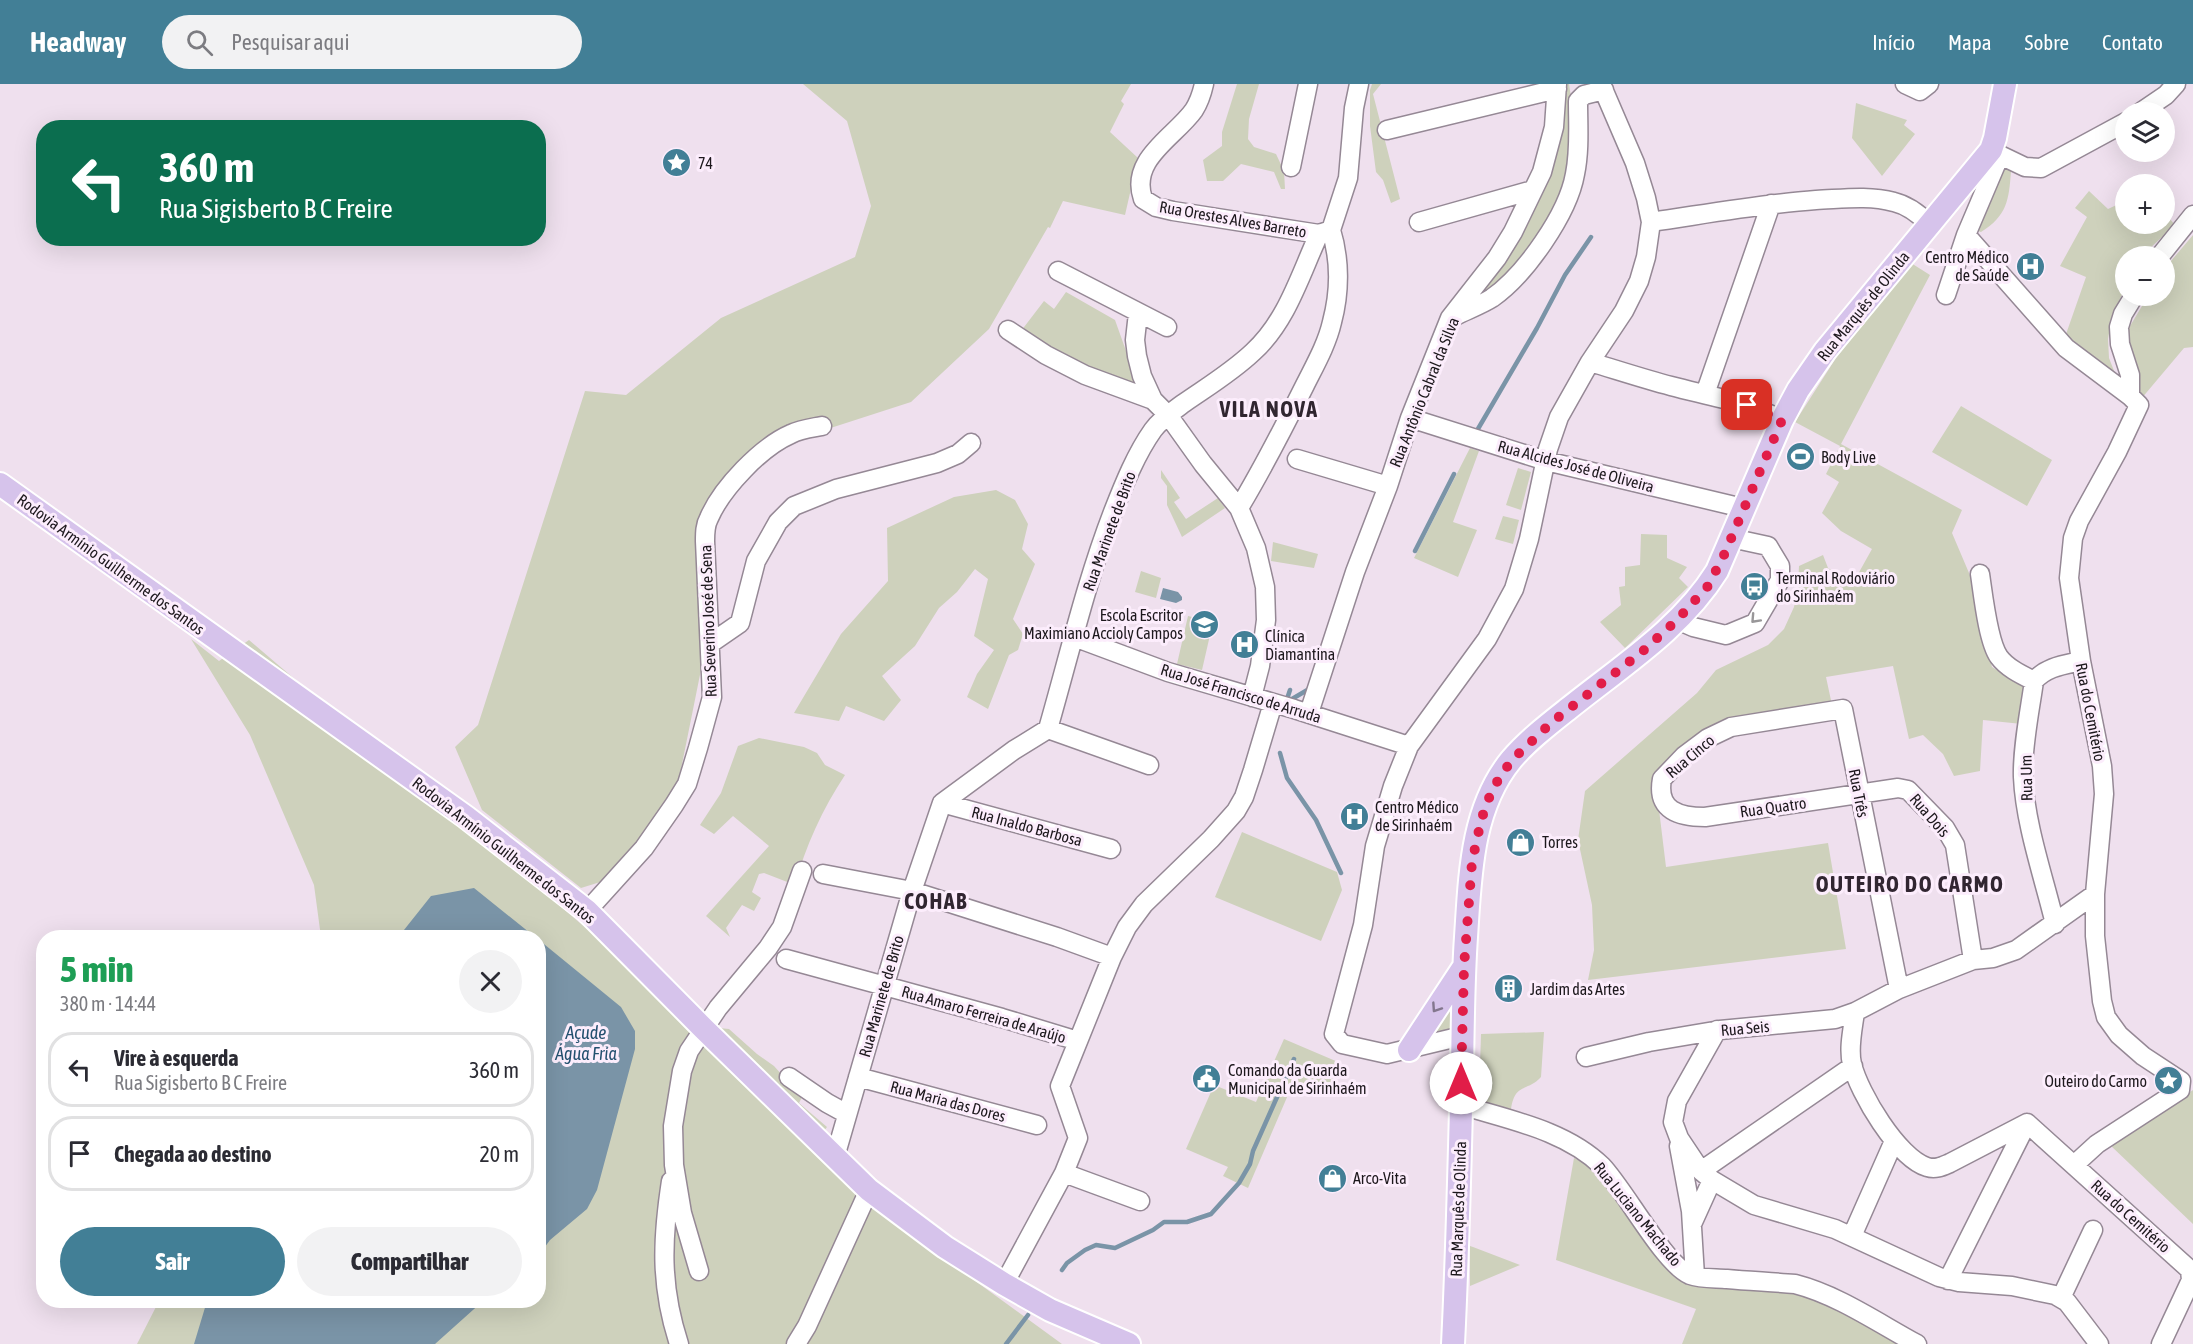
<!DOCTYPE html>
<html lang="pt">
<head>
<meta charset="utf-8">
<style>
	body { margin:0; font-family:"Asap Condensed",sans-serif; background:#f2f2f3; color:#2b2b33; height:100vh; display:flex; flex-direction:column; font-size:22px; white-space:nowrap }
	* { box-sizing:border-box; margin:0 }
	p { font-size:20px; color:#7c7c81 }
	.icon { flex:none; width:33px; height:33px; fill:none; stroke:currentColor; stroke-width:2; stroke-linecap:round; stroke-linejoin:round }
	.map { position:relative; flex:1; overflow:hidden }
	.details { position:absolute; left:36px; top:846px; width:510px; height:378px; display:flex; flex-direction:column; background:#fff; border-radius:24px; box-shadow:0 6px 24px #0002 }
	.details>* { flex:none }
	.banner { position:absolute; left:36px; top:36px; width:510px; height:126px; border-radius:24px; box-shadow:0 6px 24px #0002; background:#0b6e4f; color:#fff; overflow:hidden }
	.tools { position:absolute; left:2115px; top:18px; display:grid; gap:12px }
	.tools a { display:grid; place-items:center; width:60px; height:60px; border-radius:50%; background:#fff; box-shadow:0 6px 24px #0002; font-size:30px }
	.pin { position:absolute; display:grid; place-items:center; width:51px; height:51px; color:#fff; margin:-26px; border-radius:12px; box-shadow:0 3px 9px #0006 }
	.me { position:absolute; width:66px; margin:-33px; rotate:0deg; stroke-linejoin:round; filter:drop-shadow(0 0 4px #0008) }
	.turn { display:flex; align-items:center; gap:21px; height:126px; padding:0 24px; font-size:27px }
	.turn .icon { width:78px; height:78px; stroke-width:2.5 }
	.turn b { display:block; font-size:42px; line-height:51px }
	.round { display:grid; place-items:center; flex:none; width:63px; height:63px; border-radius:32px; background:#f2f2f3 }
	.summary { display:flex; align-items:center; justify-content:space-between; height:102px; padding:0 24px }
	h1 { font-size:36px; font-weight:800; line-height:45px; color:#1e9e55 }
	.button { display:flex; gap:12px; margin-top:auto; padding:12px 24px }
	.button a { flex:1; height:69px; border-radius:36px; background:#427f96; color:#fff; font-size:24px; font-weight:800; line-height:69px; text-align:center }
	.button a+a { background:#f2f2f3; color:#2b2b33 }
	ul { padding:0; list-style:none }
	li { display:flex; align-items:center; gap:18px; height:75px; margin:0 12px 9px; padding:0 12px; border:3px solid #e1e1e2; border-radius:24px }
	li div { flex:1 }
	li b { display:block; font-size:22px }
	li em { font-style:normal }
	header { display:flex; align-items:center; gap:36px; box-sizing:border-box; height:84px; padding:0 30px; background:#427f96; color:#fff }
	header strong { font-size:28px }
	nav { display:flex; gap:33px; margin-inline-start:auto; font-size:21px }
	.search { width:420px; height:54px; background:#f2f2f3; display:flex; align-items:center; gap:15px; box-sizing:border-box; padding:0 21px; border-radius:33px; color:#7c7c81; font-size:22px }
	.map>svg:first-child { display:block }
	.green { fill:#ced1bc }
	.water { fill:#7a94a7 }
	.lines { fill:none; stroke-linecap:round; stroke-linejoin:round }
	.stream { stroke:#7a94a7; stroke-width:4.5 }
	.minor-casing { stroke:#958895; stroke-width:21 }
	.major-casing { stroke:#fff; stroke-width:26 }
	.minor { stroke:#fff; stroke-width:18 }
	.major { stroke:#d6c3eb; stroke-width:22 }
	.oneway { stroke:#999799 }
	.oneway2 { stroke:#83768e }
	.route { stroke:#e11d48; stroke-width:10; stroke-dasharray:0 18 }
	.labels { text-anchor:middle; stroke-width:6; stroke-linejoin:round; paint-order:stroke }
	.poi-label { font-size:16px; fill:#1d181d; stroke:#fcedfc; text-anchor:start }
	.street-label { font-size:16px; fill:#1d181d; stroke:#fcedfc }
	.water-label { font-size:18px; font-style:italic; fill:#23506f; stroke:#fcedfc }
	.district-label { font-size:22px; font-weight:bold; letter-spacing:1.5px; fill:#312631; stroke:#fcedfc }
</style>
</head>
<body>
<header>
<strong>Headway</strong>
<div class="search"><svg class="icon" aria-label="search" viewBox="0 0 24 24"><circle cx="10" cy="10" r="6"/><path d="M15 15l6 6"/></svg>Pesquisar aqui</div>
<nav><a>Início</a><a>Mapa</a><a>Sobre</a><a>Contato</a></nav>
</header>
<div class="map">
<svg width="2193" height="1260" viewBox="0 0 2193 1260">
	<rect width="100%" height="100%" fill="#efe0ee"/>
	<!-- green -->
	<path class="green" d="M803 0H1131L1121 17 1124 20 1110 48 1138 74 1125 131 1063 117 1050 144 1048 143 989 245 911 318 778 361 715 417 706 561 678 700 651 747 610 795 581 804 482 726 455 663 478 641 585 307 626 311 721 234 855 173 871 122 847 37Z
		M1237 0H1259L1249 35 1248 55 1254 63 1276 70 1284 87 1285 105H1281L1274 88 1241 80 1223 97H1207L1203 76 1222 62V48Z
		M1372 0H1381L1373 10 1400 115 1391 119 1383 96 1376 88 1370 42V6Z
		M1560 0H1569L1572 19 1570 94 1535 163 1490 208 1469 218 1514 153Z
		M1856 19 1907 36 1904 41 1915 50 1882 92 1852 54Z
		M2000 81 2011 87C2009 116 2007 132 1981 148L1975 146Z
		M2089 107 2108 125 2125 117 2126 140H2164L2165 129 2175 141 2148 166 2143 172H2126L2125 204 2112 233 2108 255 2109 274 2118 297 2065 253 2086 193 2060 182 2087 133 2075 124Z
		M2193 151V263L2184 264 2136 321 2121 257 2148 212H2164L2165 184Z
		M1911 179 1930 191 1841 360 1962 426 1952 449 1972 496 1992 583 2027 604 2022 640 1983 636 1980 687 1954 692 1943 670 1923 651 1909 655 1893 582 1826 593 1832 621 1731 637 1656 701 1666 783 1828 759 1846 865 1588 896 1594 866 1592 821 1578 756 1585 707 1697 609 1716 586 1768 561 1784 545 1794 523 1798 503 1799 482 1823 471 1828 484 1853 499 1872 465 1841 447 1822 429 1839 398 1826 390 1840 362 1795 338 1836 274Z
		M1066 208 1115 236 1141 309 1057 274 1021 247 1044 217 1054 225Z
		M1961 322 2052 376 2027 422 1932 368Z
		M1470 364 1479 367 1453 438 1477 446 1458 493 1414 474Z
		M1518 384 1531 388 1521 426 1506 421Z
		M1161 386 1180 414 1174 418 1186 435 1218 414 1225 424 1182 453 1167 421V402L1161 394Z
		M996 406 1015 416 1028 440 1022 465 1035 480 1013 535 1023 550 1018 566 1009 571 988 625 967 613 977 590 994 566 974 552 988 495 975 485 957 508 939 524 915 562 882 592 901 616 884 637 846 622 839 637 794 629 841 550 888 497 887 444 954 413Z
		M1503 432 1519 436 1513 460 1495 455Z
		M1641 450 1667 451V474L1687 483 1679 494 1688 503 1625 564 1600 538 1621 521 1619 503 1625 502V483L1640 481Z
		M1273 458 1318 470 1314 484 1271 477Z
		M1141 487 1161 494 1156 514 1135 508Z
		M1188 532 1213 538 1202 586 1177 580Z
		M191 555 219 577 249 556 704 945 963 1188 1062 1260H137L159 1217 538 1216V854L321 853 314 801 250 651Z
		M759 654 804 663 817 669 825 681 845 691C823 724 805 763 795 801L764 789 759 790 752 808 761 814 754 827 742 821 726 844 730 853 706 832 769 762 733 732 714 750 700 741 721 709 738 662Z
		M1242 748 1337 788 1342 806 1321 857 1215 813Z
		M1454 909 1452 947 1420 958Z
		M719 944 729 945 757 970 774 982 802 1013 799 1019 827 1043 824 1047 769 997Z
		M1544 948 1541 993C1528 1008 1515 998 1511 1025L1479 1017 1481 950Z
		M1284 955 1338 978 1331 1005 1291 1004 1248 1104 1223 1092 1228 1083 1186 1065 1214 1001 1256 1018Z
		M2193 1006V1140L2110 1061Z
		M1574 1074 1595 1085 1676 1192 1814 1212 1902 1260H1682L1696 1225 1556 1176Z
		M1470 1162 1473 1163 1520 1181 1470 1202Z"/>
	<!-- water -->
	<path class="water" d="M1163 504 1178 508 1182 513V516L1176 519 1160 515Z
		M474 804 535 853H401L400 851 431 812Z
		M539 856 621 923 635 947V965L597 1106 587 1125 550 1156 539 1171Z
		M207 1217V1216L483 1217 435 1260H194Z"/>
	<g class="lines">
		<!-- stream -->
		<path class="stream" d="M1475 350 1537 244 1565 191 1591 153
			M1415 467 1454 390
			M1290 606 1287 615H1292L1309 605
			M1280 669 1287 694 1316 736 1341 789
			M1062 1186 1067 1179 1085 1166 1096 1161 1115 1164 1153 1146 1164 1138H1187L1211 1130 1239 1099 1250 1080 1253 1067 1294 975
			M1006 1260 1028 1231"/>
		<defs>
			<path id="minor" d="M1204 0C1202 9 1199 18 1194 26 1175 53 1129 75 1143 115L1156 123 1173 127 1319 150
				M1905 0 1920 7 1929 0
				M2141 28 2166 11 2176 0
				M1387 46 1557 5
				M1291 83 1308 0
				M1419 138 1533 106
				M1651 138C1706 130 1761 120 1816 116 1842 115 1868 111 1894 118 1907 121 1919 130 1929 140
				M1331 146 1348 94 1354 24 1359 0
				M1966 151 2066 264 2130 312 2139 321 2117 368 2079 437 2073 454 2069 494 2081 577 2102 682 2104 710 2095 810V852L2102 917 2106 933 2119 951 2143 972 2181 997 2180 1006 2097 1060 2074 1081
				M2160 172 2193 131
				M1058 187 1167 243
				M1946 211 1966 151 2000 71 2025 83 2041 84 2126 38
				M1138 229 1135 256 1137 272 1142 292 1153 316 1168 331 1203 380 1239 424 1256 464 1265 503 1266 536 1260 582 1252 613
				M1455 232C1467 226 1481 221 1492 214 1525 191 1568 130 1575 90 1580 66 1578 41 1578 17L1584 11 1604 6
				M1008 246 1046 271 1085 291 1153 316
				M1590 278C1617 286 1644 295 1671 302 1709 312 1747 318 1782 336
				M1705 310 1771 120
				M2130 312V291L2120 260 2119 243 2123 230 2134 212
				M1410 334 1546 377 1743 424
				M1297 375 1388 402
				M1239 424C1263 384 1284 343 1305 301 1315 281 1327 260 1332 238 1340 208 1340 175 1331 146
				M1980 490C1983 510 1988 558 1999 573 2007 584 2022 591 2034 597
				M1677 536 1693 543 1726 551 1755 539 1780 496V482L1768 462 1731 454
				M1074 553 1168 588 1294 625 1409 662
				M711 559 740 539 756 477 778 438 794 422 836 405 937 379 958 370 971 359
				M1309 629 1355 488 1388 402 1410 334 1450 234 1497 174 1513 148 1542 88 1554 43 1557 0
				M1048 645 1149 681
				M942 719 1111 765
				M823 790 912 807 1057 853 1112 873
				M587 827 644 764 674 721 687 700 698 664 712 613 705 457C705 449 705 441 709 434 722 404 761 363 791 350 801 345 812 344 822 342
				M2055 840C2044 794 2025 740 2023 693 2022 664 2030 626 2034 597 2046 583 2063 581 2081 577
				M786 875 1002 934 1078 957
				M1899 905 1843 625 1731 643 1708 654 1684 672 1662 695C1656 727 1680 733 1705 733L1898 704 1908 706 1945 744 1955 761 1973 876
				M1855 928C1853 944 1848 964 1852 980 1859 1009 1898 1074 1927 1083 1936 1086 1943 1082 1950 1079L2027 1039
				M1717 946 1677 1017 1673 1038 1679 1054 1701 1087 1712 1096 1754 1121 1835 1145 1939 1193 1959 1198 2012 1202 2055 1211 2067 1218 2099 1260
				M1462 952 1387 970 1342 960 1334 950 1363 841 1375 762 1393 702 1409 662 1487 555 1514 505 1529 455 1548 365 1559 333 1590 278 1624 227 1639 197 1646 173 1651 138 1646 114 1635 79 1601 0
				M1586 973 1649 958 1720 946 1835 935 1855 928 1899 905 1973 876 1993 874 2016 866 2095 810
				M789 993 827 1019 847 1030
				M858 993 1037 1041
				M1461 1021C1509 1036 1565 1046 1602 1082 1625 1106 1664 1180 1690 1191 1701 1195 1715 1194 1727 1195 1749 1197 1772 1198 1795 1200 1838 1211 1878 1239 1917 1260
				M2027 1039 2190 1186 2191 1196 2161 1260
				M1679 1062 1691 1127 1695 1192
				M835 1073 912 807 942 719 1014 666 1048 645C1069 572 1086 498 1113 428 1124 400 1136 370 1153 346 1161 335 1173 327 1184 319 1207 303 1232 288 1253 268 1287 237 1300 191 1319 150L1331 146
				M1701 1087 1853 982
				M1064 1089 1140 1117
				M671 1097C662 1156 660 1202 679 1260
				M1693 1138 1712 1096
				M1852 1152 1894 1057
				M699 1187 682 1129 674 1081 673 1042 682 987 689 967 718 924 768 864 782 843 802 787
				M1948 1196 2027 1039
				M1004 1200 1064 1089 1078 1054 1060 1002 1112 873 1127 843 1144 820 1211 755 1236 727 1244 713 1253 686 1273 619
				M2061 1214 2093 1146
				M796 1260 807 1242 869 1106"/>
			<path id="major" d="M0 400 466 733 587 827 704 945 869 1106 945 1163 1004 1200 1050 1226 1129 1260
				M1409 966 1463 884
				M1453 1260C1457 1182 1459 1103 1461 1025 1463 968 1462 910 1466 853 1470 793 1471 725 1511 676 1527 657 1549 640 1568 625 1620 583 1681 545 1717 487L1782 336 1798 306 1825 267 1991 66 1995 54 2005 0"/>
		</defs>
		<!-- minor casing -->
		<use href="#minor" class="minor-casing"/>
		<!-- major casing -->
		<use href="#major" class="major-casing"/>
		<!-- minor -->
		<use href="#minor" class="minor"/>
		<!-- major -->
		<use href="#major" class="major"/>
	</g>
	<!-- one-way arrows -->
	<defs><path id="oneway-chevron" d="M-2-3.5L2.5 0L-2 3.5" fill="none" stroke-width="1.6" stroke-linecap="round" stroke-linejoin="round" transform="scale(1.5)"/></defs>
	<use class="oneway" href="#oneway-chevron" transform="translate(1755 535) rotate(133)"/>
	<use class="oneway2" href="#oneway-chevron" transform="translate(1436 924) rotate(124)"/>
	<g class="lines">
		<!-- route -->
		<path class="route" d="M1461 999 1464 883 1472 778 1481 737 1487 718 1499 694 1512 676 1551 639 1643 567 1677 536 1708 502 1724 471 1782 336 1747 321"/>
	</g>
	<!-- icons -->
	<defs>
		<symbol id="sight-disc" viewBox="-11 -11 22 22"><circle r="9.5" fill="#427f96" stroke="#fcedfc"/><path d="M0-6L1.8-2.2L6-1.7L2.9 1.2L3.7 5.4L0 3.3L-3.7 5.4L-2.9 1.2L-6-1.7L-1.8-2.2Z" fill="#fff"/></symbol>
		<symbol id="hospital-disc" viewBox="-11 -11 22 22"><circle r="9.5" fill="#427f96" stroke="#fcedfc"/><path d="M-5-5h3v3.5h4V-5h3V5h-3V1.5h-4V5h-3Z" fill="#fff"/></symbol>
		<symbol id="stadium-disc" viewBox="-11 -11 22 22"><circle r="9.5" fill="#427f96" stroke="#fcedfc"/><path d="M0-5a6.5 5 0 1 0 0 10a6.5 5 0 1 0 0-10ZM-3.5-1.8h7v3.6h-7Z" fill="#fff"/></symbol>
		<symbol id="bus-disc" viewBox="-11 -11 22 22"><circle r="9.5" fill="#427f96" stroke="#fcedfc"/><path d="M-5-6H5V4H4V6H2V4H-2V6H-4V4H-5ZM-3.5-4V0h7V-4ZM-3.5 1.2v1.5H-2V1.2ZM2 1.2v1.5H3.5V1.2Z" fill="#fff"/></symbol>
		<symbol id="school-disc" viewBox="-11 -11 22 22"><circle r="9.5" fill="#427f96" stroke="#fcedfc"/><path d="M0-5L7-2L0 1L-7-2ZM-4 1L0 2.5L4 1V4Q0 6-4 4Z" fill="#fff"/></symbol>
		<symbol id="shop-disc" viewBox="-11 -11 22 22"><circle r="9.5" fill="#427f96" stroke="#fcedfc"/><path d="M-5-2.5h2.3a2.7 3.5 0 0 1 5.4 0H5L5.5 6h-11ZM-1.5-2.5h3a1.5 2.3 0 0 0-3 0Z" fill="#fff"/></symbol>
		<symbol id="building-disc" viewBox="-11 -11 22 22"><circle r="9.5" fill="#427f96" stroke="#fcedfc"/><path d="M-4-6H4V6H1V3H-1V6H-4ZM-2.5-4.3h1.7v1.8h-1.7ZM.8-4.3h1.7v1.8H.8ZM-2.5-1h1.7V.8h-1.7ZM.8-1h1.7V.8H.8Z" fill="#fff"/></symbol>
		<symbol id="civic-disc" viewBox="-11 -11 22 22"><circle r="9.5" fill="#427f96" stroke="#fcedfc"/><path d="M-.6-6.5H3V-4.5H.6V-3L4-1V1h2V6H-6V1h2V-1L-.6-3ZM-1.2 2.5V6h2.4V2.5Z" fill="#fff"/></symbol>
	</defs>
	<g fill-rule="evenodd">
		<use href="#sight-disc" x="660" y="62" width="33" height="33"/>
		<use href="#hospital-disc" x="2014" y="166" width="33" height="33"/>
		<use href="#stadium-disc" x="1784" y="356" width="33" height="33"/>
		<use href="#bus-disc" x="1738" y="486" width="33" height="33"/>
		<use href="#school-disc" x="1188" y="524" width="33" height="33"/>
		<use href="#hospital-disc" x="1228" y="544" width="33" height="33"/>
		<use href="#hospital-disc" x="1338" y="716" width="33" height="33"/>
		<use href="#shop-disc" x="1504" y="742" width="33" height="33"/>
		<use href="#building-disc" x="1492" y="888" width="33" height="33"/>
		<use href="#civic-disc" x="1190" y="978" width="33" height="33"/>
		<use href="#sight-disc" x="2152" y="980" width="33" height="33"/>
		<use href="#shop-disc" x="1316" y="1078" width="33" height="33"/>
	</g>
	<g class="labels">
		<!-- poi labels -->
		<g class="poi-label">
			<text x="698" y="85">74</text>
			<text x="2009" y="179" text-anchor="end">Centro Médico<tspan x="2009" dy="18">de Saúde</tspan></text>
			<text x="1821" y="379">Body Live</text>
			<text x="1776" y="500">Terminal Rodoviário<tspan x="1776" dy="18">do Sirinhaém</tspan></text>
			<text x="1183" y="537" text-anchor="end">Escola Escritor<tspan x="1183" dy="18">Maximiano Accioly Campos</tspan></text>
			<text x="1265" y="558">Clínica<tspan x="1265" dy="18">Diamantina</tspan></text>
			<text x="1375" y="729">Centro Médico<tspan x="1375" dy="18">de Sirinhaém</tspan></text>
			<text x="1542" y="764">Torres</text>
			<text x="1530" y="911">Jardim das Artes</text>
			<text x="1228" y="992">Comando da Guarda<tspan x="1228" dy="18">Municipal de Sirinhaém</tspan></text>
			<text x="2147" y="1003" text-anchor="end">Outeiro do Carmo</text>
			<text x="1353" y="1100">Arco-Vita</text>
		</g>
		<!-- street labels -->
		<g class="street-label">
			<text transform="translate(1233 135) rotate(10)" y="6">Rua Orestes Alves Barreto</text>
			<text transform="translate(1863 222) rotate(-51)" y="6">Rua Marquês de Olinda</text>
			<text transform="translate(1424 308) rotate(-68)" y="6">Rua Antônio Cabral da Silva</text>
			<text transform="translate(1576 382) rotate(15)" y="6">Rua Alcides José de Oliveira</text>
			<text transform="translate(1109 447) rotate(-70)" y="6">Rua Marinete de Brito</text>
			<text transform="translate(111 480) rotate(36)" y="6">Rodovia Armínio Guilherme dos Santos</text>
			<text transform="translate(708 537) rotate(-92)" y="6">Rua Severino José de Sena</text>
			<text transform="translate(1241 609) rotate(17)" y="6">Rua José Francisco de Arruda</text>
			<text transform="translate(2091 628) rotate(79)" y="6">Rua do Cemitério</text>
			<text transform="translate(1690 672) rotate(-40)" y="6">Rua Cinco</text>
			<text transform="translate(2026 694) rotate(-91)" y="6">Rua Um</text>
			<text transform="translate(1859 709) rotate(79)" y="6">Rua Três</text>
			<text transform="translate(1773 723) rotate(-8)" y="6">Rua Quatro</text>
			<text transform="translate(1930 731) rotate(49)" y="6">Rua Dois</text>
			<text transform="translate(1027 742) rotate(15)" y="6">Rua Inaldo Barbosa</text>
			<text transform="translate(504 766) rotate(38)" y="6">Rodovia Armínio Guilherme dos Santos</text>
			<text transform="translate(881 912) rotate(-74)" y="6">Rua Marinete de Brito</text>
			<text transform="translate(984 930) rotate(16)" y="6">Rua Amaro Ferreira de Araújo</text>
			<text transform="translate(1745 944) rotate(-5)" y="6">Rua Seis</text>
			<text transform="translate(948 1017) rotate(15)" y="6">Rua Maria das Dores</text>
			<text transform="translate(1458 1125) rotate(-88)" y="6">Rua Marquês de Olinda</text>
			<text transform="translate(1638 1130) rotate(51)" y="6">Rua Luciano Machado</text>
			<text transform="translate(2131 1132) rotate(42)" y="6">Rua do Cemitério</text>
		</g>
		<!-- water labels -->
		<g class="water-label">
			<text x="586" y="955">Açude<tspan x="586" dy="21">Água Fria</tspan></text>
		</g>
		<!-- district labels -->
		<g class="district-label">
			<text x="1269" y="333">VILA NOVA</text>
			<text x="1910" y="808">OUTEIRO DO CARMO</text>
			<text x="936" y="825">COHAB</text>
		</g>
	</g>
</svg>
<div class="tools">
<a><svg class="icon" aria-label="layers" viewBox="0 0 24 24"><path d="M12 4l9 5-9 5-9-5zM3 14l9 5 9-5"/></svg></a>
<a>+</a>
<a>−</a>
</div>
<div class="pin" style="left:1747px;top:321px;background:#d93025"><svg class="icon" aria-label="arrive" viewBox="0 0 24 24"><path d="M6 21V4h12l-3 4 3 4H6"/></svg></div>
<svg class="me" style="left:1461px;top:999px" viewBox="-20 -20 40 40"><circle r="19" fill="#fff"/><path d="M0-13L10 11 0 6-10 11z" fill="#e11d48"/></svg>
<div class="banner">
<div class="turn"><svg class="icon" aria-label="left" viewBox="0 0 24 24"><path d="M17 20v-9H6M10 6l-5 5 5 5"/></svg><div><b>360 m</b>Rua Sigisberto B C Freire</div></div>
</div>
<section class="details">
<div class="summary"><div><h1>5 min</h1><p>380 m · 14:44</p></div><a class="round"><svg class="icon" aria-label="close" viewBox="0 0 24 24"><path d="M6 6l12 12M18 6L6 18"/></svg></a></div>
<ul>
<li><svg class="icon" aria-label="left" viewBox="0 0 24 24"><path d="M17 20v-9H6M10 6l-5 5 5 5"/></svg><div><b>Vire à esquerda</b><p>Rua Sigisberto B C Freire</p></div><em>360 m</em></li>
<li><svg class="icon" aria-label="arrive" viewBox="0 0 24 24"><path d="M6 21V4h12l-3 4 3 4H6"/></svg><div><b>Chegada ao destino</b></div><em>20 m</em></li>
</ul>
<div class="button"><a>Sair</a><a>Compartilhar</a></div>
</section>
</div>
</body>
</html>
